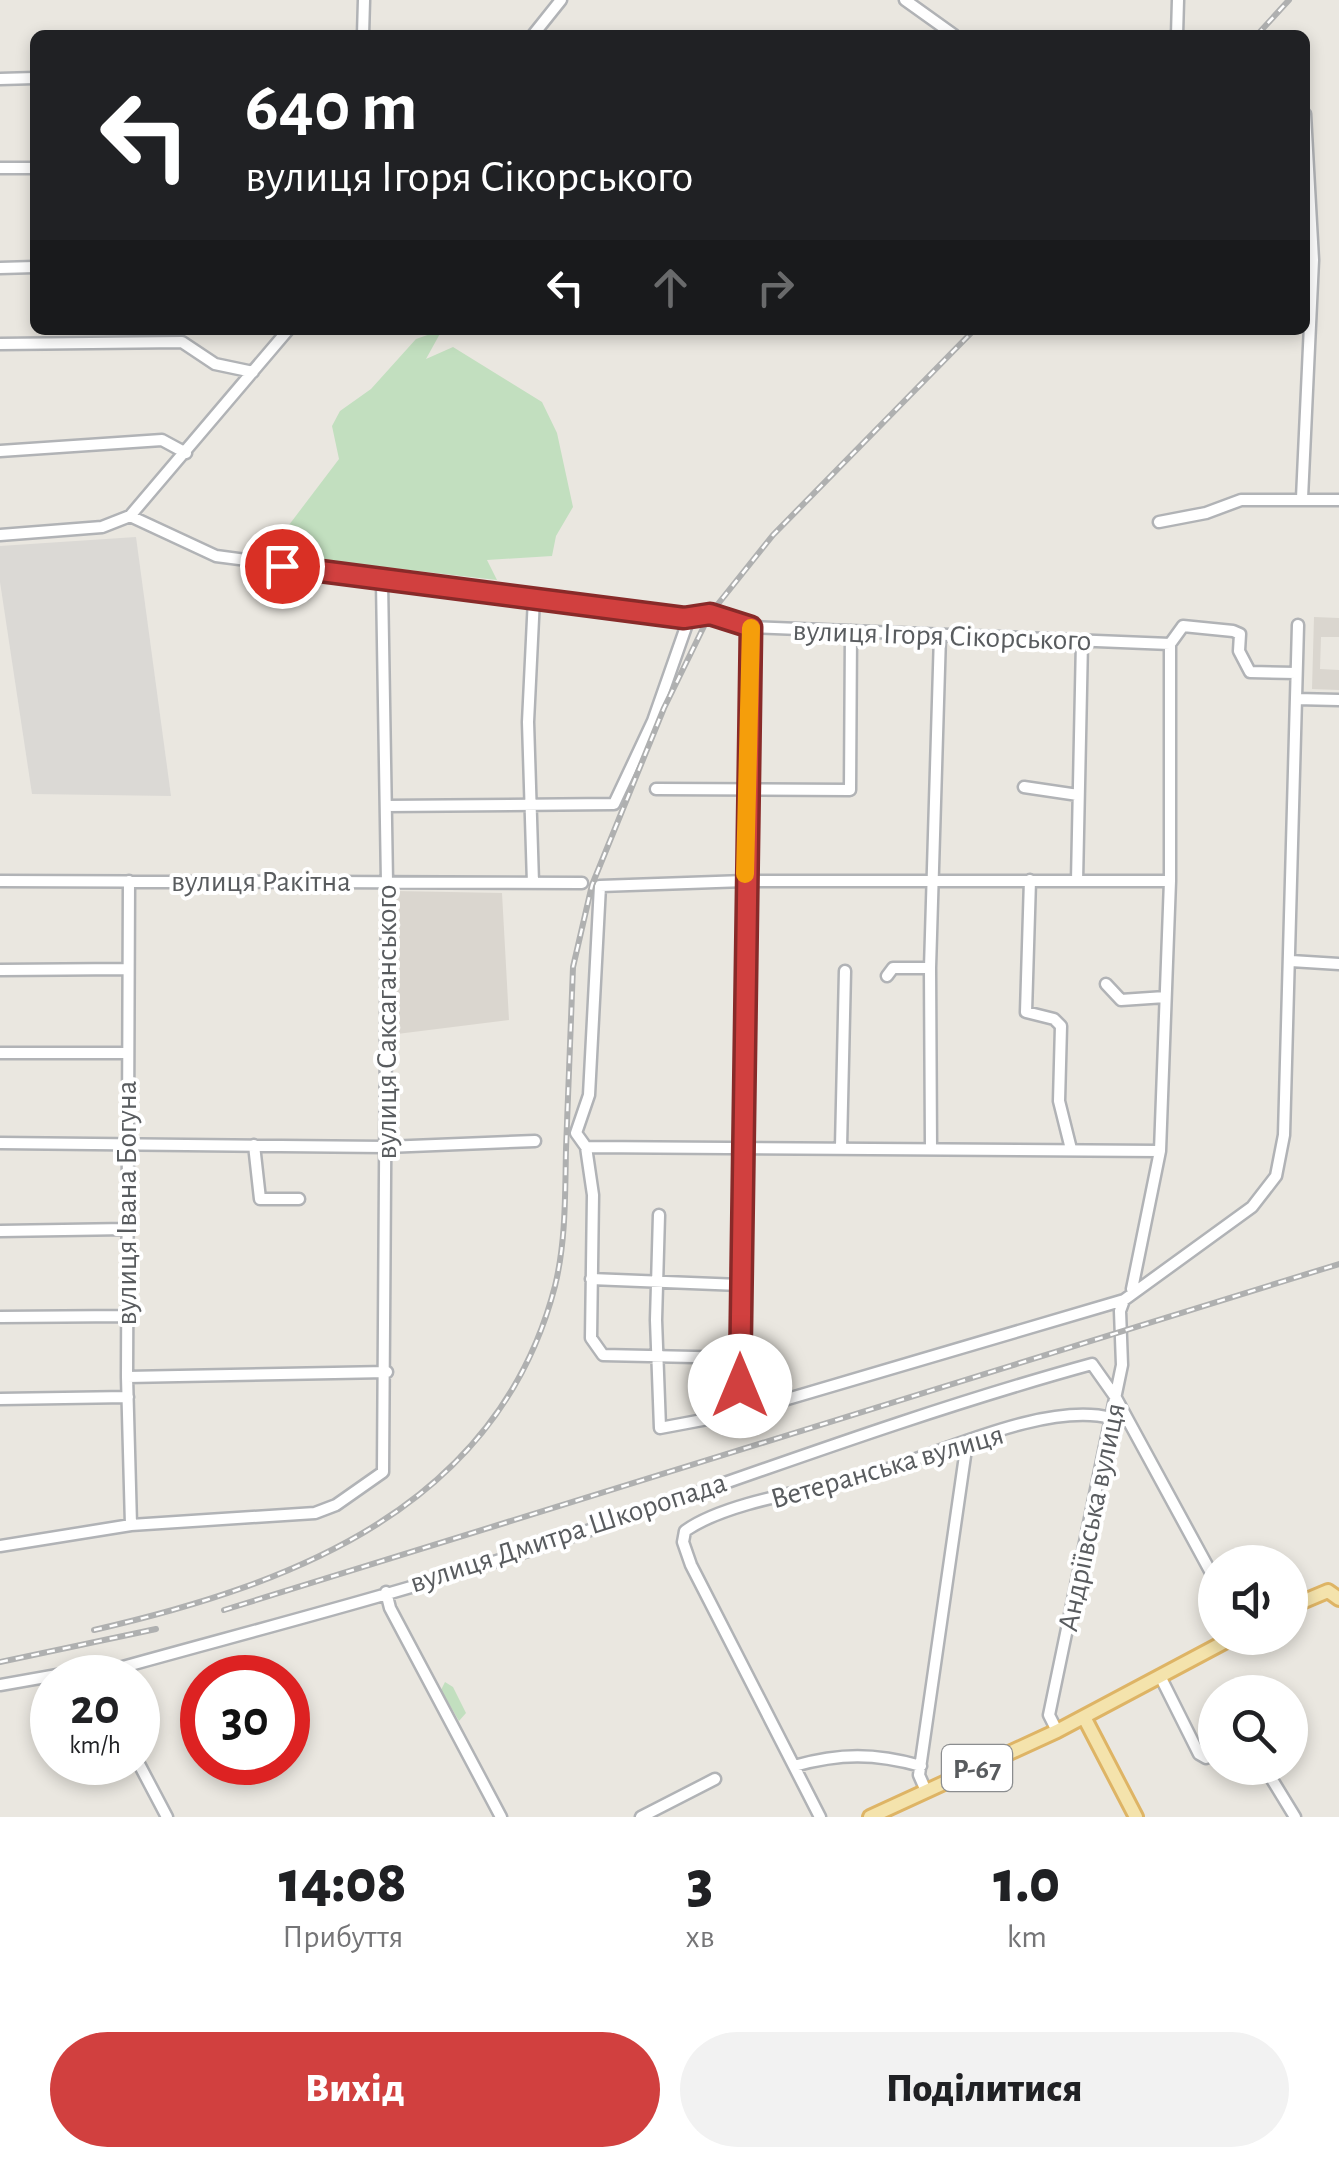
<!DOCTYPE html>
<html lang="uk">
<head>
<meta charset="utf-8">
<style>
	body { margin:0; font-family:"Alegreya Sans",sans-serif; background:#f2f2f2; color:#202124; height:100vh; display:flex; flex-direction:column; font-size:38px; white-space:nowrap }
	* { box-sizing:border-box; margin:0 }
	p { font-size:32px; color:#757577 }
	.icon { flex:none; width:55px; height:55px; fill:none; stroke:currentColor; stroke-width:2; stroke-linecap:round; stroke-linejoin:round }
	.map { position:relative; height:1817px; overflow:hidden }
	.sheet { display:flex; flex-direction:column; background:#fff; flex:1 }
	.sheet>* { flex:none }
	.guide { position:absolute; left:30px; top:30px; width:1280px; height:305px; border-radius:15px; box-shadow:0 5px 15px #0003; background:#202124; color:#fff; overflow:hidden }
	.tools { position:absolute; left:1198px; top:1545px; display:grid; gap:20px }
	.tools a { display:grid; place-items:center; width:110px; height:110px; border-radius:50%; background:#fff; box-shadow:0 5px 15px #0003; font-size:50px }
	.speed { position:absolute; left:30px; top:1655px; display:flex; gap:20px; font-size:50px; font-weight:700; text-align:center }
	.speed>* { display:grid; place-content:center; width:130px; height:130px; border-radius:50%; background:#fff; box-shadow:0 5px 15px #0003; line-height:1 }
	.speed small { font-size:25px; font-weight:400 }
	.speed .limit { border:15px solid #d22; background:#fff; color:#111 }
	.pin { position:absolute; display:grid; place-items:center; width:85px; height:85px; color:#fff; margin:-42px; border:5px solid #fff; border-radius:50%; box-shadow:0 2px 10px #0007 }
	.me { position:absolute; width:110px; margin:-55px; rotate:0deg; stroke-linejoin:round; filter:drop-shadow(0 0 8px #0008) }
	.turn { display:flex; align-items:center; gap:35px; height:210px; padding:0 50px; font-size:45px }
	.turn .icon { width:130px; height:130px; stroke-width:2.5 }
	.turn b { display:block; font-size:70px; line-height:85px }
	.lanes { display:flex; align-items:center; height:95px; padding:0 50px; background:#0003; justify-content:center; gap:50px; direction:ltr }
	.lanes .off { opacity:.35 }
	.eta { display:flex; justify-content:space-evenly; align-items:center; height:170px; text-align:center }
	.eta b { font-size:60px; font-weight:800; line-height:70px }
	.button { display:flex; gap:20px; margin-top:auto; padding:20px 50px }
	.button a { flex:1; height:115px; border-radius:60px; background:#d1403f; color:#fff; font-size:40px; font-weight:800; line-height:115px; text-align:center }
	.button a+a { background:#f2f2f2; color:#202124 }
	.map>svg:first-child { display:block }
	.industrial { fill:#dbd9d5 }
	.education { fill:#dad6cf }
	.green { fill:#c2dfbf }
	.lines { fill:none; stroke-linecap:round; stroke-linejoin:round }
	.minor-casing { stroke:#b1b3b6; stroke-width:15 }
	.major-casing { stroke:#deb465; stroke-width:18 }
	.minor { stroke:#fff; stroke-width:10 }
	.major { stroke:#f4e3ac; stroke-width:12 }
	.rail-casing { stroke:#afb0b0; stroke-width:6 }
	.rail { stroke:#fff; stroke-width:2.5; stroke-dasharray:8; stroke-linecap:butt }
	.route-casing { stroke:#882a29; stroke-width:25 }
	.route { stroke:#d1403f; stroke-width:18 }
	.slow { stroke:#f59e0b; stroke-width:18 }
	.labels { text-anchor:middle; stroke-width:8; stroke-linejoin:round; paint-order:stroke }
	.shield { fill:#fff; stroke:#8b8d8f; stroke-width:2.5 }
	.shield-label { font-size:28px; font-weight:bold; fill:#595c5f }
	.street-label { font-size:30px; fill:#595c5f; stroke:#fff }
</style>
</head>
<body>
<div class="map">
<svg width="1339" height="1817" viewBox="0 0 1339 1817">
	<rect width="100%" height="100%" fill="#eae7e0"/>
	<!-- industrial -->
	<path class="industrial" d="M136 537 171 796 32 794 0 582V546Z"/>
	<!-- education -->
	<path class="education" d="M1314 617 1339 618V637H1321L1320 669 1339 670V690L1312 689Z
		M396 891 502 893 509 1020 397 1034Z"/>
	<!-- green -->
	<path class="green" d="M442 330 426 359 453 347 542 402 557 433 573 507 556 536 552 556 487 560 497 580 267 554 339 459 332 426 340 411 371 389 416 339Z
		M445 1682 453 1687 466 1713 459 1721 441 1690Z"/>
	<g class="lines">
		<defs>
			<path id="minor" d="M905 0 954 35
				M363 35 364 0
				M533 35 561 0
				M1177 35 1178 0
				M0 79 35 78
				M0 168H35
				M0 268 35 267
				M0 344 182 342 215 364 253 372
				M0 451 162 440 186 453
				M1302 498 1313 260 1305 114
				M130 516 216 556 684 618 710 614 751 627 1170 644
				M1159 522 1206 513 1241 500H1339
				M0 535 102 527 130 516 288 330
				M1296 699 1339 700
				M1024 787 1078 795
				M656 789 850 790 851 631
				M386 806 614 804 653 721 687 624 684 618
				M1030 880 1026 1012 1054 1019 1061 1026 1059 1101 1071 1149
				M0 881 582 883
				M129 881 127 1377 131 1525
				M1077 881 1082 641
				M533 883 528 722 534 598
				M1291 961 1339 964
				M0 970 127 969
				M887 976 893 968H930
				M1106 984 1121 1000 1165 997
				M0 1053H126
				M0 1143 386 1147 535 1141
				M254 1145 260 1199H299
				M586 1147 1160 1151
				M841 1147 845 971
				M931 1148 930 968 940 635
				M659 1215 656 1320 660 1428 740 1413 1124 1300
				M0 1231 127 1229
				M591 1279 740 1285
				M1132 1289 1160 1151 1170 881V644L1183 626 1233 631 1240 634 1239 651 1250 672 1296 673
				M0 1317 127 1316
				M740 1358 603 1355 591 1338 593 1195 586 1147 576 1133 589 1095 600 886 745 881H1170
				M127 1377 387 1372
				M0 1399 128 1397
				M740 1413 751 627
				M0 1546 131 1525 315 1513 336 1505 383 1472 387 882 382 582
				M386 1592 390 1608 501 1817
				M1160 1676 1199 1754 1206 1758 1215 1753
				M0 1685 91 1669 98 1674C251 1631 407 1592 558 1541 735 1481 910 1414 1092 1364L1116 1398 1215 1580
				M1057 1731 1049 1715 1122 1365 1120 1311 1124 1300 1252 1207 1276 1176 1284 1135 1298 625
				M138 1762 167 1817
				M794 1766C840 1753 875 1753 921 1766
				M1265 1768 1295 1817
				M926 1791 919 1775 967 1442
				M641 1817 715 1779
				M820 1817 691 1565 683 1542 685 1531C724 1503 806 1491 853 1480 923 1462 1041 1400 1111 1418"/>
			<path id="major" d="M1290 1607 1328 1591 1339 1599
				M1084 1717 1136 1817
				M870 1817 1057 1731 1232 1638"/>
		</defs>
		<!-- minor casing -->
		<use href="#minor" class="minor-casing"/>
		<!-- major casing -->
		<use href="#major" class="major-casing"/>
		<!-- minor -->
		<use href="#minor" class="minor"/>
		<!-- major -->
		<use href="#major" class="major"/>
		<defs>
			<path id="rail" d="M1257 35 1289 0
				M224 1610 1339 1264
				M94 1630C294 1584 498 1507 555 1286 566 1241 565 1194 566 1149 568 1088 571 1028 573 967L592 885 664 708 710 614 773 535 974 330
				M0 1662 156 1629"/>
		</defs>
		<!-- rail casing -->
		<use href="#rail" class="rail-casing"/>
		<!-- rail -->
		<use href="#rail" class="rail"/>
	</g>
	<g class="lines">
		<defs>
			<path id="route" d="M282 566 684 618 710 614 751 627 740 1386"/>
		</defs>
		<!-- route casing -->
		<use href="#route" class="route-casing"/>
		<!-- route -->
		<use href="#route" class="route"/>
		<!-- slow -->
		<path class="slow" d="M745 874 751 628"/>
	</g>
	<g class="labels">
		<!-- shield labels -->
		<rect class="shield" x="942" y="1745" width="70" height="46" rx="8"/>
		<g class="shield-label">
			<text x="977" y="1778">Р-67</text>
		</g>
		<!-- street labels -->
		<g class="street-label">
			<text transform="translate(942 635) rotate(2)" y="10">вулиця Ігоря Сікорського</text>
			<text x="261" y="891">вулиця Ракітна</text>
			<text transform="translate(386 1022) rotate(-90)" y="10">вулиця Саксаганського</text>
			<text transform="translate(126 1203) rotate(-90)" y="10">вулиця Івана Богуна</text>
			<text transform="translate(887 1466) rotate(-16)" y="10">Ветеранська вулиця</text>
			<text transform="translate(1091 1517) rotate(-78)" y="10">Андріївська вулиця</text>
			<text transform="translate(568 1532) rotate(-18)" y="10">вулиця Дмитра Шкоропада</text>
		</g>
	</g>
</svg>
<div class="tools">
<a><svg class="icon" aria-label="sound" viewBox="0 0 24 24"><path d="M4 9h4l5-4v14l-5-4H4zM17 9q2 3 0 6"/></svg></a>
<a><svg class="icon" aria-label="search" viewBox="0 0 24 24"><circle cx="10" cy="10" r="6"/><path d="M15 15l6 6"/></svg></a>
</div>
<div class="speed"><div>20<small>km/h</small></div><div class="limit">30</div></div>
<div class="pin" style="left:282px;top:566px;background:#d93025"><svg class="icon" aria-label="arrive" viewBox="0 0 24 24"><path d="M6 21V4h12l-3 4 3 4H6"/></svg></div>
<svg class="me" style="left:740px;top:1386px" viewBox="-20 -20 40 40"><circle r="19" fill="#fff"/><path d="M0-13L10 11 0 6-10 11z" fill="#d1403f"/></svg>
<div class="guide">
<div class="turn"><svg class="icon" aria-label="left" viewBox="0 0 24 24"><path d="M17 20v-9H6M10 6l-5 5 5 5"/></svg><div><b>640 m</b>вулиця Ігоря Сікорського</div></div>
<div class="lanes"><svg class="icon" aria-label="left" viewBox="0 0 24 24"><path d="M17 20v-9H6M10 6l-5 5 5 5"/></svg><svg class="icon off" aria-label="ahead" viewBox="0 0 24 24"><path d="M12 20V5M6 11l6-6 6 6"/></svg><svg class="icon off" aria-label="right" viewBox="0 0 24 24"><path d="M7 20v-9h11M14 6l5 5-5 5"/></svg></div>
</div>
</div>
<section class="sheet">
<div class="eta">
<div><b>14:08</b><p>Прибуття</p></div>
<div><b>3</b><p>хв</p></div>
<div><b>1.0</b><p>km</p></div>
</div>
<div class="button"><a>Вихід</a><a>Поділитися</a></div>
</section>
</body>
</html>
